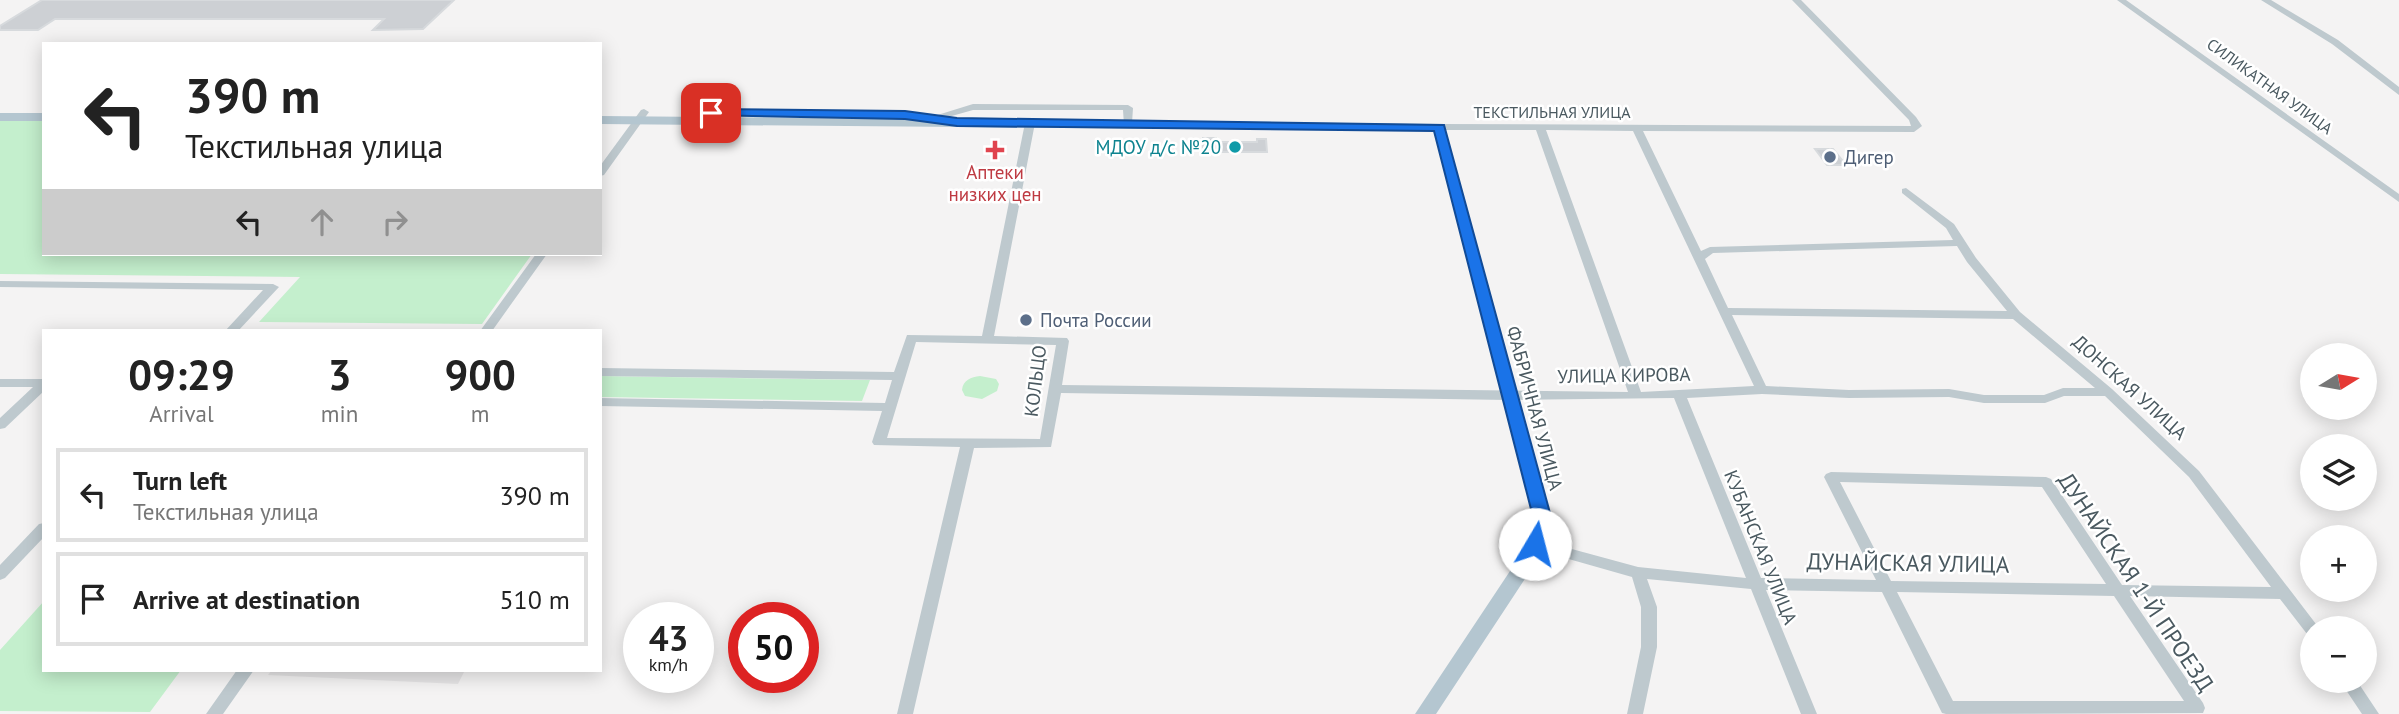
<!DOCTYPE html>
<html lang="en">
<head>
<meta charset="utf-8">
<style>
	body { margin:0; font-family:"PT Sans",sans-serif; background:#f6f6f6; color:#222; height:100vh; display:flex; flex-direction:column; font-size:26px; white-space:nowrap }
	* { box-sizing:border-box; margin:0 }
	p { font-size:23px; color:#767676 }
	.icon { flex:none; width:38px; height:38px; fill:none; stroke:currentColor; stroke-width:2; stroke-linecap:round; stroke-linejoin:round }
	.map { position:relative; flex:1; overflow:hidden }
	.sheet { position:absolute; left:42px; top:329px; width:560px; height:343px; display:flex; flex-direction:column; background:#fff; border-radius:0px; box-shadow:0 4px 18px #0003 }
	.sheet>* { flex:none }
	.guide { position:absolute; left:42px; top:42px; width:560px; height:214px; border-radius:0px; box-shadow:0 4px 18px #0003; background:#fff; color:#222; overflow:hidden }
	.needle { width:46px; rotate:79deg }
	.fabs { position:absolute; left:2300px; top:343px; display:grid; gap:14px }
	.fabs a { display:grid; place-items:center; width:77px; height:77px; border-radius:50%; background:#fff; box-shadow:0 4px 18px #0003; font-size:35px }
	.speed { position:absolute; left:623px; top:602px; display:flex; gap:14px; font-size:35px; font-weight:700; text-align:center }
	.speed>* { display:grid; place-content:center; width:91px; height:91px; border-radius:50%; background:#fff; box-shadow:0 4px 18px #0003; line-height:1 }
	.speed small { font-size:18px; font-weight:400 }
	.speed .limit { border:10px solid #d22; background:#fff; color:#111 }
	.pin { position:absolute; display:grid; place-items:center; width:60px; height:60px; color:#fff; margin:-30px; border-radius:14px; box-shadow:0 4px 10px #0006 }
	.me { position:absolute; width:77px; margin:-38px; rotate:8deg; stroke-linejoin:round; filter:drop-shadow(0 0 5px #0008) }
	.turn { display:flex; align-items:center; gap:24px; height:147px; padding:0 28px; font-size:32px }
	.turn .icon { width:91px; height:91px; stroke-width:2.5 }
	.turn b { display:block; font-size:49px; line-height:60px }
	.lanes { display:flex; align-items:center; height:66px; padding:0 28px; background:#0003; justify-content:center; gap:35px; direction:ltr }
	.lanes .off { opacity:.35 }
	.eta { display:flex; justify-content:space-evenly; align-items:center; height:119px; text-align:center }
	.eta b { font-size:42px; font-weight:700; line-height:49px }
	ul { padding:0; list-style:none }
	li { display:flex; align-items:center; gap:21px; height:94px; margin:0 14px 10px; padding:0 14px; border:4px solid #e0e0e0; border-radius:0px }
	li div { flex:1 }
	li b { display:block; font-size:26px }
	li em { font-style:normal }
	.map>svg:first-child { display:block }
	.education { fill:#e5e4e5 }
	.green { fill:#c4efcd }
	.building { fill:#cdd0d4; stroke:#d7dadd; stroke-width:2 }
	.lines { fill:none; stroke-linecap:round; stroke-linejoin:round }
	.minor { fill:#bec9ce; fill-rule:evenodd }
	.major { fill:#b4c6d0; fill-rule:evenodd }
	.route { fill:#1a73e8; stroke:#114b97; stroke-width:2 }
	.culture-dot { fill:#0f9aa8; stroke:#fff; stroke-width:2.5 }
	.health-dot { fill:#e0444e; stroke:#fff; stroke-width:2.5 }
	.service-dot { fill:#5c6f8a; stroke:#fff; stroke-width:2.5 }
	.labels { text-anchor:middle; stroke-width:5; stroke-linejoin:round; paint-order:stroke }
	.far-street-label { font-size:16px; fill:#4a5960; stroke:#fff }
	.culture-label { font-size:19px; fill:#0d838f; stroke:#fff; text-anchor:end }
	.service-label { font-size:19px; fill:#4e5e75; stroke:#fff; text-anchor:start }
	.health-label { font-size:19px; fill:#be3a42; stroke:#fff }
	.street-label { font-size:19px; fill:#4a5960; stroke:#fff }
	.near-street-label { font-size:23px; fill:#4a5960; stroke:#fff }
</style>
</head>
<body>
<div class="map">
<svg width="2399" height="714" viewBox="0 0 2399 714">
	<rect width="100%" height="100%" fill="#f4f3f3"/>
	<!-- education -->
	<path class="education" d="M272 670H465L458 684 268 675Z"/>
	<!-- green -->
	<path class="green" d="M0 121H44V254H532L482 324 259 322 300 277 0 274Z
		M600 376 870 380 862 401 600 397Z
		M980 376 996 379 999 384 997 391 982 399 965 396 962 390C963 380 971 377 980 376Z
		M44 601V670H181L150 712 0 711V650Z"/>
	<!-- building -->
	<path class="building" d="M42 0H454L423 29 373 30 384 19H55L38 30H0V26Z
		M1203 138H1216V142H1257V139H1266L1267 152H1203Z
		M1815 149H1833L1846 165H1827Z"/>
	<g class="lines">
		<!-- minor -->
		<path class="minor" d="M1792 0H1801L1916 117 1922 126 1914 132 1643 131 1701 251 1710 247 1953 240 1946 228 1902 193V189L1906 188 1954 224 1976 258 2020 312 2112 389 2199 471 2319 628H2312V636L2307 634 2280 599 2130 596 2203 703 2205 708 2203 713 1946 714 1942 713 1882 592 1766 590 1817 714H1801L1751 589 1647 579 1657 607V647L1643 714H1627L1641 647V607L1632 577 1530 548 1528 544 1530 540 1535 539 1638 567 1746 578 1674 398 1508 400 1061 393 1051 447 974 448 913 714H897L960 447 874 445 872 442 882 411 600 406V398L885 403 892 380 600 376V368L894 372 907 335 982 336 1025 123 1030 120 1035 123 994 336 1067 338 1069 341 1062 385 1628 392 1536 130H1439L1434 127 1439 124 1911 126 1909 120ZM1546 130 1633 131 1754 386 1641 392ZM1957 246 1967 262 2007 311 1728 308 1705 259 1713 253ZM1732 315 2013 319 2095 388H2063L2044 395H1984L1949 389 1849 390 1766 386ZM916 342 1056 345 1040 439 887 438ZM1762 394 1849 398 1949 397 1984 403H2045L2064 396H2105L2189 477 2271 587 2122 585 2051 479 2046 477 1831 472 1826 474 1824 477 1876 580 1761 578 1687 398ZM1840 482 2042 487 2106 584 1891 581ZM1897 592 2114 596 2184 701H1953Z
			M2117 0H2126L2399 194V202Z
			M2261 0H2271L2338 40 2399 87V95L2332 44Z
			M973 104 1128 105 1133 108 1132 123 1130 125H1124L1123 110H973L920 125 915 122Z
			M644 109 649 112 604 175 600 176V166L641 110Z
			M536 254H547L492 331H480Z
			M0 281 273 284 279 287 238 331H225L263 290 0 287Z
			M0 379H44V391L5 428 0 429V418L33 387H0Z
			M44 523V537L5 578 0 580V565L39 524Z
			M237 670H254L223 714H206Z
			M2340 681H2357L2379 714H2362Z"/>
		<!-- major -->
		<path class="major" d="M0 113H44V121H0Z
			M600 116 1443 124 1550 514 1544 544 1532 568 1436 714H1415L1518 559 1526 544 1532 514 1434 131 600 124Z"/>
	</g>
	<!-- route -->
	<path class="route" d="M711 109 905 111 957 118 1444 125 1550 513 1541 549H1528L1525 544 1532 513 1434 131 957 126 905 119 706 115 705 113Z"/>
	<!-- markers -->
	<circle class="culture-dot" cx="1235" cy="147" r="7"/>
	<path class="health-dot" d="M991.5 139.5h7v7h7v7h-7v7h-7v-7h-7v-7h7z"/>
	<g class="service-dot">
		<circle cx="1830" cy="157" r="7"/>
		<circle cx="1026" cy="320" r="7"/>
	</g>
	<g class="labels">
		<!-- far-street labels -->
		<g class="far-street-label">
			<text transform="translate(2270 86) rotate(36)" y="6">СИЛИКАТНАЯ УЛИЦА</text>
			<text x="1552" y="118">ТЕКСТИЛЬНАЯ УЛИЦА</text>
		</g>
		<!-- culture labels -->
		<g class="culture-label">
			<text x="1221" y="154">МДОУ д/с №20</text>
		</g>
		<!-- service labels -->
		<g class="service-label">
			<text x="1844" y="164">Дигер</text>
			<text x="1040" y="327">Почта России</text>
		</g>
		<!-- health labels -->
		<g class="health-label">
			<text x="995" y="179">Аптеки<tspan x="995" dy="22">низких цен</tspan></text>
		</g>
		<!-- street labels -->
		<g class="street-label">
			<text transform="translate(1624 375) rotate(-1)" y="7">УЛИЦА КИРОВА</text>
			<text transform="translate(1035 381) rotate(-83)" y="7">КОЛЬЦО</text>
			<text transform="translate(2130 387) rotate(42)" y="7">ДОНСКАЯ УЛИЦА</text>
			<text transform="translate(1535 408) rotate(75)" y="7">ФАБРИЧНАЯ УЛИЦА</text>
			<text transform="translate(1761 547) rotate(68)" y="7">КУБАНСКАЯ УЛИЦА</text>
		</g>
		<!-- near-street labels -->
		<g class="near-street-label">
			<text transform="translate(1908 563) rotate(1)" y="8">ДУНАЙСКАЯ УЛИЦА</text>
			<text transform="translate(2136 582) rotate(56)" y="8">ДУНАЙСКАЯ 1-Й ПРОЕЗД</text>
		</g>
	</g>
</svg>
<div class="fabs">
<a><svg class="needle" viewBox="-14 -14 28 28"><path d="M0-13l5 13h-10z" fill="#e53935"/><path d="M0 13l5-13h-10z" fill="#767676"/></svg></a>
<a><svg class="icon" aria-label="layers" viewBox="0 0 24 24"><path d="M12 4l9 5-9 5-9-5zM3 14l9 5 9-5"/></svg></a>
<a>+</a>
<a>−</a>
</div>
<div class="speed"><div>43<small>km/h</small></div><div class="limit">50</div></div>
<div class="pin" style="left:711px;top:113px;background:#d93025"><svg class="icon" aria-label="arrive" viewBox="0 0 24 24"><path d="M6 21V4h12l-3 4 3 4H6"/></svg></div>
<svg class="me" style="left:1535px;top:544px" viewBox="-20 -20 40 40"><circle r="19" fill="#fff"/><path d="M0-13L10 11 0 6-10 11z" fill="#1a73e8"/></svg>
<div class="guide">
<div class="turn"><svg class="icon" aria-label="left" viewBox="0 0 24 24"><path d="M17 20v-9H6M10 6l-5 5 5 5"/></svg><div><b>390 m</b>Текстильная улица</div></div>
<div class="lanes"><svg class="icon" aria-label="left" viewBox="0 0 24 24"><path d="M17 20v-9H6M10 6l-5 5 5 5"/></svg><svg class="icon off" aria-label="ahead" viewBox="0 0 24 24"><path d="M12 20V5M6 11l6-6 6 6"/></svg><svg class="icon off" aria-label="right" viewBox="0 0 24 24"><path d="M7 20v-9h11M14 6l5 5-5 5"/></svg></div>
</div>
<section class="sheet">
<div class="eta">
<div><b>09:29</b><p>Arrival</p></div>
<div><b>3</b><p>min</p></div>
<div><b>900</b><p>m</p></div>
</div>
<ul>
<li><svg class="icon" aria-label="left" viewBox="0 0 24 24"><path d="M17 20v-9H6M10 6l-5 5 5 5"/></svg><div><b>Turn left</b><p>Текстильная улица</p></div><em>390 m</em></li>
<li><svg class="icon" aria-label="arrive" viewBox="0 0 24 24"><path d="M6 21V4h12l-3 4 3 4H6"/></svg><div><b>Arrive at destination</b></div><em>510 m</em></li>
</ul>
</section>
</div>
</body>
</html>
